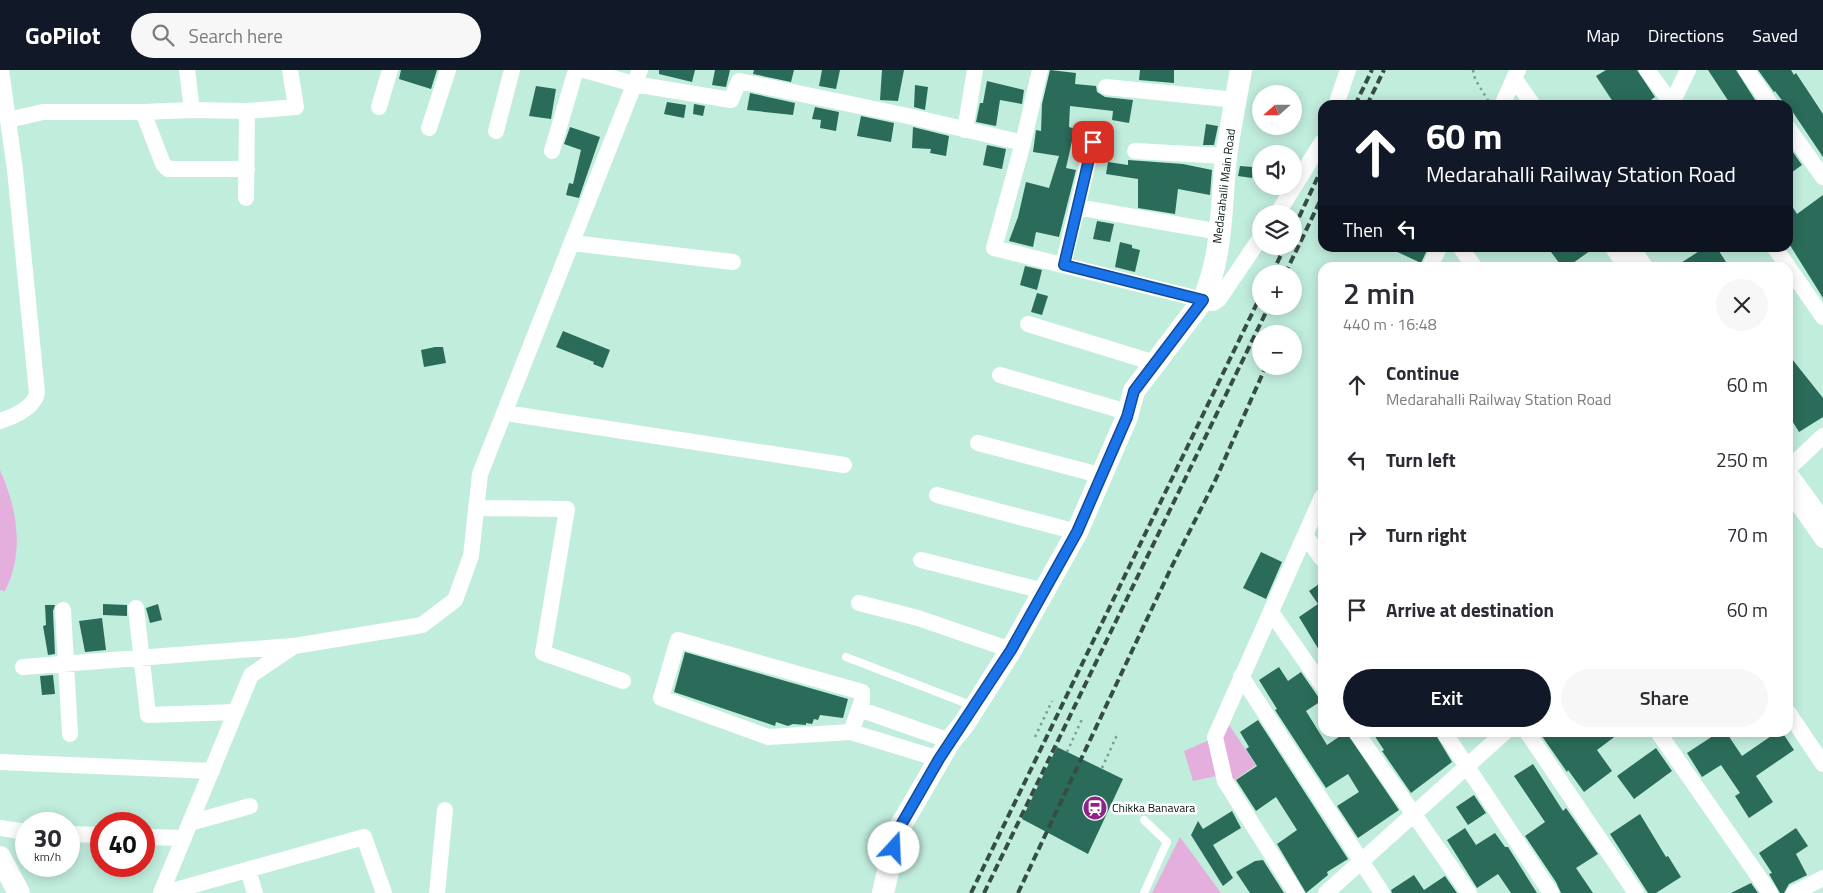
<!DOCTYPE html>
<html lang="en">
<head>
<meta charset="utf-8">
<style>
	body { margin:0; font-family:"Titillium Web",sans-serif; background:#f7f7f7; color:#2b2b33; height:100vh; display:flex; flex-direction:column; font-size:19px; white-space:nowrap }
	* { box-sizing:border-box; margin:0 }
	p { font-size:16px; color:#7c7c81 }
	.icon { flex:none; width:28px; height:28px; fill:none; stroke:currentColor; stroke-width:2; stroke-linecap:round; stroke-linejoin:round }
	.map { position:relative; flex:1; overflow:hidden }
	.side { position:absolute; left:1318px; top:192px; width:475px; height:475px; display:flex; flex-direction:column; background:#fff; border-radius:15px; box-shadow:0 2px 12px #0003 }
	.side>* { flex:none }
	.top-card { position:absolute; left:1318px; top:30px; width:475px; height:152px; border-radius:15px; box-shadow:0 2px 12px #0003; background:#111827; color:#fff; overflow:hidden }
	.needle { width:32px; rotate:249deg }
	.buttons { position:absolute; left:1252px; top:15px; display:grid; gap:10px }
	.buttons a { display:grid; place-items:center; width:50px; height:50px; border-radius:50%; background:#fff; box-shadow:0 2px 12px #0003; font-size:25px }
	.speed { position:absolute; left:15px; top:742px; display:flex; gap:10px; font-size:25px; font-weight:700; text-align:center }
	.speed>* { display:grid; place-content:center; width:65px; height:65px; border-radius:50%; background:#fff; box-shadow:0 2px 12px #0003; line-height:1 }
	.speed small { font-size:12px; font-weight:400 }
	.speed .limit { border:8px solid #d22; background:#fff; color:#111 }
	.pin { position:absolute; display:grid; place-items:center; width:42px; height:42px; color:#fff; margin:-21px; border-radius:10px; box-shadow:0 2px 8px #0006 }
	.me { position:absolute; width:55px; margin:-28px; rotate:20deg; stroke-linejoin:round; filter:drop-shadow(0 0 4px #0008) }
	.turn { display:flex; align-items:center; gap:18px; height:105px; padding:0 25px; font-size:22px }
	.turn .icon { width:65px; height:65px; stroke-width:2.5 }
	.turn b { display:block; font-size:35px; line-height:42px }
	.then { display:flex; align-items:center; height:48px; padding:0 25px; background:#0003; gap:10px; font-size:19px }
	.round { display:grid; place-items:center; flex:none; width:52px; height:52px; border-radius:26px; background:#f7f7f7 }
	.overview { display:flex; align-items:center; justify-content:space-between; height:85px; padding:0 25px }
	h1 { font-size:30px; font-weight:600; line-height:38px }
	.primary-button { display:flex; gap:10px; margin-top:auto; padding:10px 25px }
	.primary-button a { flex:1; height:58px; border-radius:30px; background:#111827; color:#fff; font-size:20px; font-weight:600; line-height:58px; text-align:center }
	.primary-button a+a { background:#f7f7f7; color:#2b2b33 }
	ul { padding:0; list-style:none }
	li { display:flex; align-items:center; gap:15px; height:75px; padding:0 25px }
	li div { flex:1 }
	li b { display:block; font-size:19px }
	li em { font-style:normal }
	header { display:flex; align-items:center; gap:30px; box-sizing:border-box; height:70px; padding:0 25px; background:#111827; color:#fff }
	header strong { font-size:24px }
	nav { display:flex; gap:28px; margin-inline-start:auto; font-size:18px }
	.search { width:350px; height:45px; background:#f7f7f7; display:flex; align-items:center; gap:12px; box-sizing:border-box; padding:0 18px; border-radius:28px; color:#7c7c81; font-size:19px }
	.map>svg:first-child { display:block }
	.green { fill:#e4aedd }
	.building { fill:#2a6b59 }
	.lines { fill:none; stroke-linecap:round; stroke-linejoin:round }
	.path { stroke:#7c9e92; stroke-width:2.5; stroke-dasharray:2.5 4; stroke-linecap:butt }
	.lane { stroke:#fff; stroke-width:8 }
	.street { stroke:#fff; stroke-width:16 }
	.secondary { stroke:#fff; stroke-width:22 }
	.rail { stroke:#364d46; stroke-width:4; stroke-dasharray:8 4; stroke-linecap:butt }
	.route-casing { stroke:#114b97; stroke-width:12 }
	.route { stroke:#1a73e8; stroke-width:9 }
	.labels { text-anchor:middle; stroke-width:5; stroke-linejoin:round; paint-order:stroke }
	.street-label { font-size:12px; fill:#081814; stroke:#fff }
	.poi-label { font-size:12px; fill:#081814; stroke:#fff; text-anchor:start }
</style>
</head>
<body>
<header>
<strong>GoPilot</strong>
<div class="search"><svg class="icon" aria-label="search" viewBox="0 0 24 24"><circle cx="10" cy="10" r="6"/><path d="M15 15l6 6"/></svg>Search here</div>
<nav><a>Map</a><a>Directions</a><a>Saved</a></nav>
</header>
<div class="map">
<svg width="1823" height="823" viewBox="0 0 1823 823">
	<rect width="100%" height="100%" fill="#c1eddd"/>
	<!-- green -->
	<path class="green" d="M0 400C17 439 25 481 5 521L0 520Z
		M1225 649 1256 695 1236 709H1227L1217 667Z
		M1212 669 1221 705 1193 711 1184 681Z
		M1180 767 1221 823H1152Z"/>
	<!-- building -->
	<path class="building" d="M401 0H437L431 19 399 9Z
		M659 0H695L692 12 659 4Z
		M715 0H730L726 17 712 15Z
		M754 0H794L791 12 753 4Z
		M822 0H840L836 19 819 16Z
		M882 0H904L898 31 880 30Z
		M1050 0 1076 3 1075 14 1096 16 1097 22 1105 27 1133 30 1129 53 1112 50 1113 41 1070 36 1069 57 1089 63 1082 74 1072 71 1066 98 1076 100 1059 167 1036 162 1033 177 1009 171 1018 147 1026 112 1049 118 1059 86 1033 82 1036 60 1041 61 1042 34Z
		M1140 0H1174V13L1139 10Z
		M1606 0H1637L1655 27 1644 35H1615L1596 6Z
		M1708 0H1736L1757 33 1754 35H1731Z
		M1758 0H1791L1794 5 1796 3 1823 44V87L1786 32 1784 33 1775 21 1774 22Z
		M987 11 1024 20 1022 34 1000 30 996 56 976 52 980 33H983Z
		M915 15 928 17 925 40 914 37Z
		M536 16 556 19 551 49 529 46Z
		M750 23 795 33 793 45 747 40Z
		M667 32 686 35 684 48 664 44Z
		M694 34 705 36 703 46 693 44Z
		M815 37 839 42 836 61 820 58 821 50 812 49Z
		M861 46 894 53 891 72 857 66Z
		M1206 54 1218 56 1214 75H1203Z
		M570 57 600 67 579 128 566 125 569 113 573 114 581 80 564 74Z
		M913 57 949 66 946 86 930 83 931 79 912 78Z
		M987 75 1006 79 1002 99 983 95Z
		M1788 75 1802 95 1788 105Z
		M1128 90 1183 94 1212 100 1210 125 1178 119 1175 144 1138 138V109L1106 104 1108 92 1128 95Z
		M1240 96 1253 97 1252 108 1238 106Z
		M1823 125V228L1788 172V130L1797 144Z
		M1097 151 1114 154 1110 172 1093 169Z
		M1120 172 1132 175V178L1140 180 1135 202 1115 197Z
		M1389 178H1428L1421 193Z
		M1548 178H1594L1566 198H1563Z
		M1704 178H1717L1726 192 1718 198H1673Z
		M1025 196 1042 200 1037 220 1020 215Z
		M1037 223 1048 226 1042 245 1031 242Z
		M563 261 610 280 603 298 593 294 594 292 556 277Z
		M435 277H443L446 293 424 297 421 280Z
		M1788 284 1823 328V347L1799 362 1788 344Z
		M1261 482 1282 492 1266 529 1243 518Z
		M1322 512V585L1299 547 1318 534 1309 521Z
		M103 534 127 535V546L103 545Z
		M158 534 162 550 150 553 146 538Z
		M45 535H55L53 541 55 584 48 585 43 556 46 555Z
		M102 548 106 580 85 582 79 551Z
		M685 582 848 629 843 648 820 645 818 650 814 649 812 654 806 653V655L793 654 788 656 776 652 775 656 674 622Z
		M1279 597 1288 611 1301 602 1321 631 1306 641 1327 675 1346 662 1399 740 1358 768 1337 736 1359 722 1348 704 1326 718 1275 640 1277 639 1259 610Z
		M53 605 55 624 42 625 40 606Z
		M1258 650 1348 789 1327 802 1328 805 1306 823 1277 774 1297 760 1276 727 1256 741 1236 710 1257 696 1246 679 1249 677 1240 662Z
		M1372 662H1434L1452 692 1411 723 1382 681 1384 680Z
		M1539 662H1621L1597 680 1612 701 1584 722 1568 700 1567 702Z
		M1719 662H1726L1742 686 1777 662H1782L1794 680 1756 706 1773 732 1749 748 1735 726 1740 723 1721 695 1702 707 1687 683Z
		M1057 677 1123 709 1088 784 1022 749Z
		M1656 678 1672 701 1634 729 1617 706Z
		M1533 694 1563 741 1566 738 1598 784 1576 798 1593 823H1561L1556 812 1525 766 1545 752 1514 706Z
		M1474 725 1486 743 1468 755 1456 737Z
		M1232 741 1241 758 1213 775 1233 808 1223 816 1191 765 1198 751 1203 759Z
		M1640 744 1666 787 1668 786 1681 807 1656 823H1648L1610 764Z
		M1465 758 1476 775 1495 763 1505 777H1508L1537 823H1511L1498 804 1477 818 1447 770Z
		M1796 758 1808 776 1796 784 1807 805 1789 814 1784 823H1780L1769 804 1772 803 1759 783Z
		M1263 790 1284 823H1250L1236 802 1255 791Z
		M1414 805 1424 820 1445 806 1457 823H1392L1391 820Z
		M1751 813 1758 823H1731Z"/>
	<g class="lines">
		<!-- path -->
		<path class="path" d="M1473 0 1475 9 1489 32
			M1035 667 1052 631
			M1067 682 1083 647
			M1102 698 1117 665"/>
		<!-- lane -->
		<path class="lane" d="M846 587 973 636
			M1144 750 1167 772 1144 823"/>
		<!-- street -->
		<path class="street" d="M187 0 192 40 247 41 296 37 290 0
			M584 0 634 14 731 30 739 11 908 46 1023 73 994 178 1203 230 1213 233 1219 229 1261 167
			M1647 0 1673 35
			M1746 0 1771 35
			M1514 8 1533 35
			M1106 17 1236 30
			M1672 33 1688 0
			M1336 35 1348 0
			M1502 35 1518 0
			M379 37 390 0
			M143 42 192 40
			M8 50 43 42H143L163 94 168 99H247
			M429 58 448 0
			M1788 58 1823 107
			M965 60 975 0
			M496 61 512 0
			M1023 73 1040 0
			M552 81 576 0
			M1135 81 1226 86
			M246 128 247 41
			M1077 137 1220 162
			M1277 144 1322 72
			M572 173 733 192
			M1461 178 1475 198
			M1613 178 1627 198
			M1632 178 1646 198
			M1775 178 1823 247
			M1063 195 1093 72
			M1429 198 1439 178
			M1028 254 1155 293
			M1000 305 1117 339 1127 347
			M505 343 844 395
			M0 351C13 347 34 338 37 323L15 100 1 0
			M978 373 1103 406
			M1788 399 1823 366
			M1788 401 1823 449
			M1788 420 1823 470
			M937 425 1077 462
			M476 438 567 439 543 583 623 611
			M1305 465 1322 489
			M921 490 1044 521
			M859 533 918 548 1011 580
			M136 538 148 645 236 642
			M63 540 70 664
			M1271 542 1322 615
			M23 597 292 576
			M1241 606 1382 823
			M859 639 950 671
			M1788 642 1823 694
			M851 662 862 631V622L678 570 661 628 768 667 851 662 939 689
			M1356 662 1469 823
			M1444 662 1551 823
			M1527 662 1636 823
			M1658 662 1770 823
			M0 692 212 701
			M190 753 250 736
			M0 758 26 762
			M69 764 101 765
			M144 767 184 768
			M248 800 255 823
			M161 823 251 605 294 576 422 555 455 530 471 486 480 404 640 0
			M165 823 364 767 384 823
			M437 823 445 740
			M1296 823 1225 711 1215 667 1322 427
			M1326 823 1505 662
			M1794 823 1823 808"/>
		<!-- secondary -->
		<path class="secondary" d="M0 787 19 823
			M883 823 897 762 950 671 964 654 1011 580 1077 462 1127 347 1134 321 1203 230C1223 186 1221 134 1226 87 1230 58 1236 29 1241 0"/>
		<!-- rail -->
		<path class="rail" d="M1355 35 1372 0
			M1367 35 1384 0
			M1294 158 1322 98
			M1272 204 1285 176
			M1285 204 1322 127
			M1280 264 1281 262
			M971 823 1261 225
			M984 823 1269 236
			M1018 823 1172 496 1215 411 1266 296"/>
	</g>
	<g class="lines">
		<defs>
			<path id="route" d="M894 778 897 762 939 689 1011 580 1077 462 1127 347 1134 321 1203 230 1064 195 1093 72"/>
		</defs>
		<!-- route casing -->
		<use href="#route" class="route-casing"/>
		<!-- route -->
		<use href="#route" class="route"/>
	</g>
	<!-- icons -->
	<defs>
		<symbol id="station-disc" viewBox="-11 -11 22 22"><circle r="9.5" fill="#8f2488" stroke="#fff"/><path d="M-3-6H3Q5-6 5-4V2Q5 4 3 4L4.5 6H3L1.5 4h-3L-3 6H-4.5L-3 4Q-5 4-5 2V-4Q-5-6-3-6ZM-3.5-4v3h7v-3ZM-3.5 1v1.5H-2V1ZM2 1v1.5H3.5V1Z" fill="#fff"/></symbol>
	</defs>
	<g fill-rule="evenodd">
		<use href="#station-disc" x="1081" y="724" width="28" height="28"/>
	</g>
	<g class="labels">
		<!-- street labels -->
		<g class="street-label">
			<text transform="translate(1224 116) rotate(-83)" y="4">Medarahalli Main Road</text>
		</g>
		<!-- poi labels -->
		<g class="poi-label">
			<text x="1112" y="742">Chikka Banavara</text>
		</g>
	</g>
</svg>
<div class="buttons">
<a><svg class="needle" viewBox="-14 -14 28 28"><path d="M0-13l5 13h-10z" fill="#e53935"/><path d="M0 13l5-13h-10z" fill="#7c7c81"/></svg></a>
<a><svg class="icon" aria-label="sound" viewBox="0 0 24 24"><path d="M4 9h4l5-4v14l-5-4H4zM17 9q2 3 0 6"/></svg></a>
<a><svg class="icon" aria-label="layers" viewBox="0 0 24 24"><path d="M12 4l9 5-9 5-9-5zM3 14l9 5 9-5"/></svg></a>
<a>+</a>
<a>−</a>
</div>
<div class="speed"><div>30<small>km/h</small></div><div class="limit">40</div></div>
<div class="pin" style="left:1093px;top:72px;background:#d93025"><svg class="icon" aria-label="arrive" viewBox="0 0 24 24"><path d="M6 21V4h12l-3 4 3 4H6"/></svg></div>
<svg class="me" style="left:894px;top:778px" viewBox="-20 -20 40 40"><circle r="19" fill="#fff"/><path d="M0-13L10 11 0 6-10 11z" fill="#1a73e8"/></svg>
<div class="top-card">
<div class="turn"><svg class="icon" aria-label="ahead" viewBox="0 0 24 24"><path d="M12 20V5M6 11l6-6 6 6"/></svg><div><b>60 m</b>Medarahalli Railway Station Road</div></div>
<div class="then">Then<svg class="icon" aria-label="left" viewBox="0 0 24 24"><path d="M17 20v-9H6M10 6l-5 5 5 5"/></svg></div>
</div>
<section class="side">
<div class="overview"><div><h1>2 min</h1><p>440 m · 16:48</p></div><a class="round"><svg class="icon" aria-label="close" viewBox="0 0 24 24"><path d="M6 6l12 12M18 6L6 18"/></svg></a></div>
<ul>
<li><svg class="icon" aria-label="ahead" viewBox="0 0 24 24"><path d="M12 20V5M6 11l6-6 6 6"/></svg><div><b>Continue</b><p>Medarahalli Railway Station Road</p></div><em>60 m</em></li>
<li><svg class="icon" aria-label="left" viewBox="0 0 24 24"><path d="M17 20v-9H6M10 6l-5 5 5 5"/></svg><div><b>Turn left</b></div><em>250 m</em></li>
<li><svg class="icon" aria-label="right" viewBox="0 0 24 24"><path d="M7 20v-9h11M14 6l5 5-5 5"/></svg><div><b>Turn right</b></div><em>70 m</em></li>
<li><svg class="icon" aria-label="arrive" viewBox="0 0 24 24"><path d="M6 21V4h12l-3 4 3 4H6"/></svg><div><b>Arrive at destination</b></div><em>60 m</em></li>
</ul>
<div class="primary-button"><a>Exit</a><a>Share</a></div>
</section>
</div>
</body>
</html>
